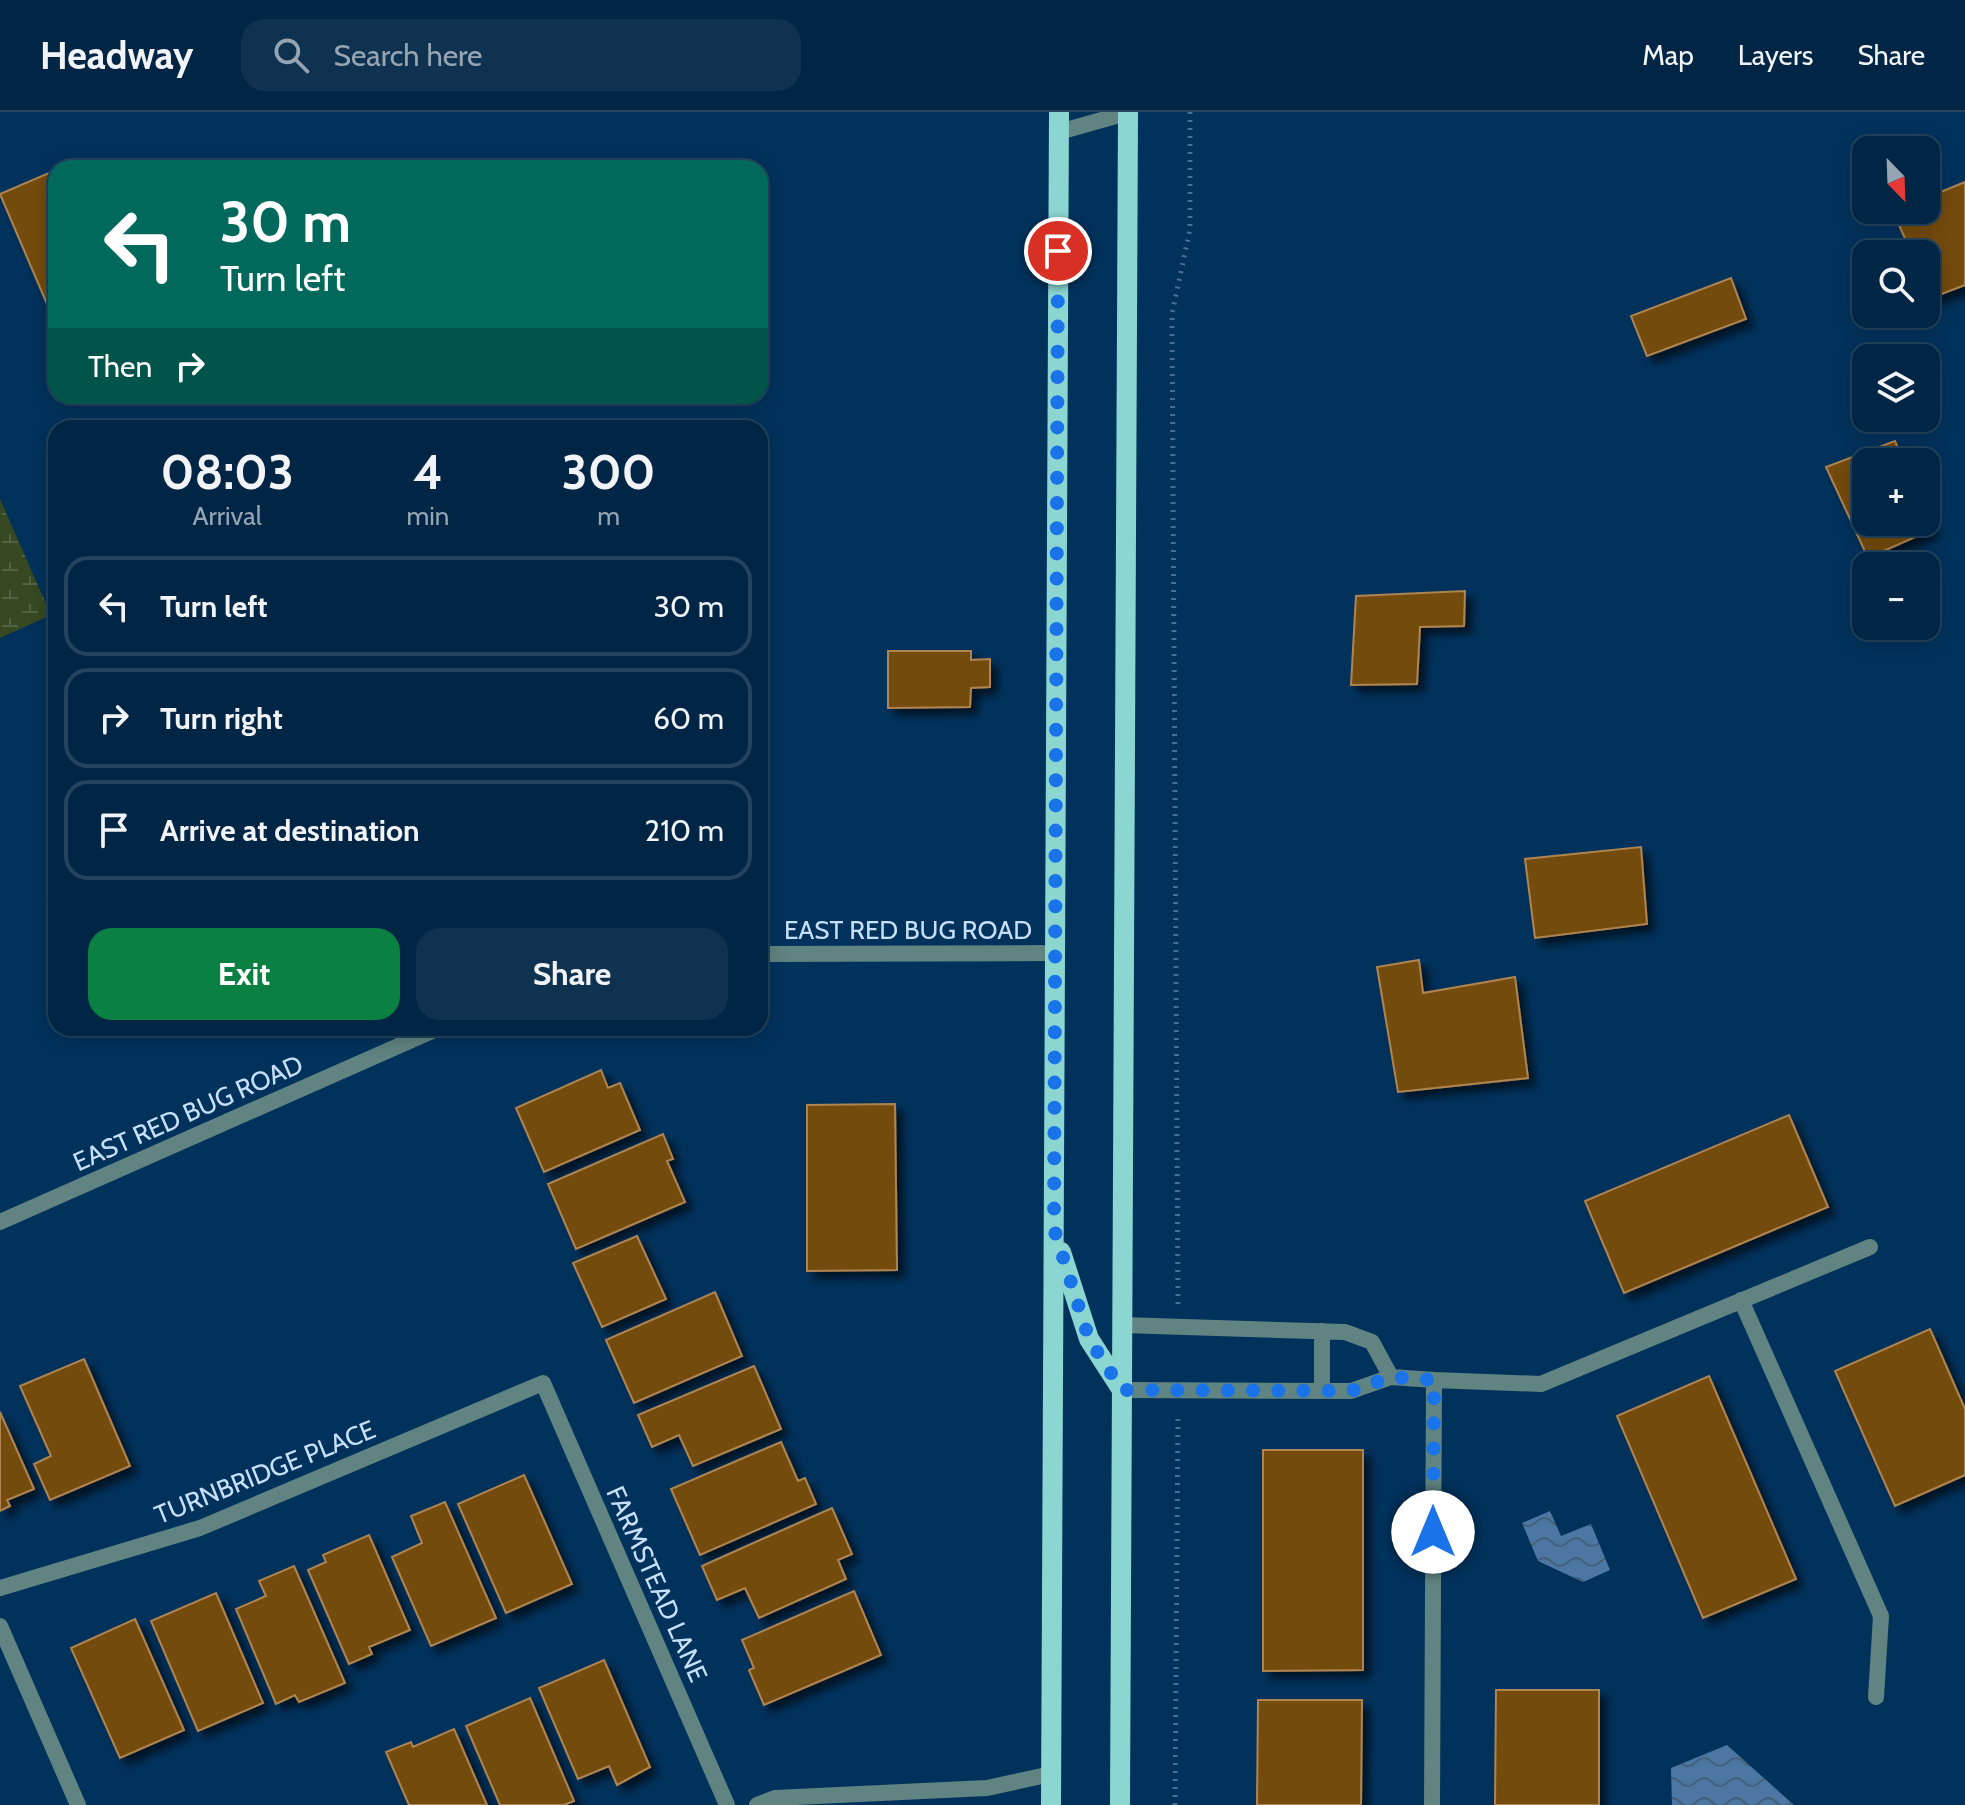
<!DOCTYPE html>
<html lang="en">
<head>
<meta charset="utf-8">
<style>
	body { margin:0; font-family:Cabin,sans-serif; background:#0f3250; color:#f1f3f6; height:100vh; display:flex; flex-direction:column; font-size:30px; white-space:nowrap }
	* { box-sizing:border-box; margin:0 }
	p { font-size:26px; color:#96a5b3 }
	.icon { flex:none; width:44px; height:44px; fill:none; stroke:currentColor; stroke-width:2; stroke-linecap:round; stroke-linejoin:round }
	.map { position:relative; flex:1; overflow:hidden }
	.sheet { position:absolute; left:48px; top:308px; width:720px; height:616px; display:flex; flex-direction:column; background:#012645; border-radius:24px; box-shadow:0 4px 20px #0003,0 0 0 2px #23435e }
	.sheet>* { flex:none }
	.hud { position:absolute; left:48px; top:48px; width:720px; height:244px; border-radius:24px; box-shadow:0 4px 20px #0003,0 0 0 2px #23435e; background:#00695c; color:#fff; overflow:hidden }
	.needle { width:52px; rotate:157deg }
	.fabs { position:absolute; left:1852px; top:24px; display:grid; gap:16px }
	.fabs a { display:grid; place-items:center; width:88px; height:88px; border-radius:16px; background:#012645; box-shadow:0 4px 20px #0003,0 0 0 2px #23435e; font-size:40px }
	.pin { position:absolute; display:grid; place-items:center; width:68px; height:68px; color:#fff; margin:-34px; border:4px solid #fff; border-radius:50%; box-shadow:0 2px 8px #0007 }
	.me { position:absolute; width:88px; margin:-44px; rotate:0deg; stroke-linejoin:round; filter:drop-shadow(0 0 6px #0008) }
	.turn { display:flex; align-items:center; gap:28px; height:168px; padding:0 40px; font-size:36px }
	.turn .icon { width:104px; height:104px; stroke-width:2.5 }
	.turn b { display:block; font-size:56px; line-height:68px }
	.then { display:flex; align-items:center; height:76px; padding:0 40px; background:#0003; gap:16px; font-size:30px }
	.eta { display:flex; justify-content:space-evenly; align-items:center; height:136px; text-align:center }
	.eta b { font-size:48px; font-weight:700; line-height:56px }
	.cta { display:flex; gap:16px; margin-top:auto; padding:16px 40px }
	.cta a { flex:1; height:92px; border-radius:24px; background:#0b8043; color:#fff; font-size:32px; font-weight:700; line-height:92px; text-align:center }
	.cta a+a { background:#0f3250; color:#f1f3f6 }
	ul { padding:0; list-style:none }
	li { display:flex; align-items:center; gap:24px; height:100px; margin:0 16px 12px; padding:0 24px; border:4px solid #23435e; border-radius:24px }
	li div { flex:1 }
	li b { display:block; font-size:30px }
	li em { font-style:normal }
	header { display:flex; align-items:center; gap:48px; box-sizing:border-box; height:112px; padding:0 40px; background:#012645; border-bottom:2px solid #23435e }
	header strong { font-size:38px }
	nav { display:flex; gap:44px; margin-inline-start:auto; font-size:28px }
	.search { width:560px; height:72px; background:#0f3250; display:flex; align-items:center; gap:20px; box-sizing:border-box; padding:0 28px; border-radius:24px; color:#96a5b3; font-size:30px }
	.map>svg:first-child { display:block }
	.wetland { fill:url(#wetland-marsh) }
	.water { fill:url(#water-waves) }
	.building { fill:#734b11; stroke:#b0844f; stroke-width:2; filter:url(#shadow) }
	.lines { fill:none; stroke-linecap:round; stroke-linejoin:round }
	.path { stroke:#476f93; stroke-width:5; stroke-dasharray:2 6; stroke-linecap:butt }
	.service { stroke:#608481; stroke-width:16 }
	.minor { stroke:#608481; stroke-width:16 }
	.tertiary { stroke:#608481; stroke-width:16 }
	.primary { stroke:#8bd6d1; stroke-width:20 }
	.route { stroke:#1a73e8; stroke-width:14; stroke-dasharray:0 25.2 }
	.labels { text-anchor:middle; stroke-width:8; stroke-linejoin:round; paint-order:stroke }
	.street-label { font-size:26px; fill:#c7dff9; stroke:#01325c }
</style>
</head>
<body>
<header>
<strong>Headway</strong>
<div class="search"><svg class="icon" aria-label="search" viewBox="0 0 24 24"><circle cx="10" cy="10" r="6"/><path d="M15 15l6 6"/></svg>Search here</div>
<nav><a>Map</a><a>Layers</a><a>Share</a></nav>
</header>
<div class="map">
<svg width="1965" height="1693" viewBox="0 0 1965 1693">
	<defs>
		<pattern id="wetland-marsh" width="20" height="14" patternUnits="userSpaceOnUse" patternTransform="scale(2)"><rect width="20" height="14" fill="#364922"/><path d="M1 5h8M5 5V1M11 12h8M15 12V8" fill="none" stroke="#526343"/></pattern>
		<pattern id="water-waves" width="16" height="10" patternUnits="userSpaceOnUse" patternTransform="scale(2)"><rect width="16" height="10" fill="#4c77a3"/><path d="M0 5q4-4 8 0t8 0" fill="none" stroke="#45607b"/></pattern>
		<filter id="shadow"><feDropShadow dx="7" dy="7" stdDeviation="4" flood-color="#0009"/></filter>
	</defs>
	<rect width="100%" height="100%" fill="#01325c"/>
	<!-- wetland -->
	<path class="wetland" d="M0 387 51 503 0 526Z"/>
	<!-- water -->
	<path class="water" d="M1550 1399 1561 1424 1591 1412 1610 1458 1583 1470 1538 1449 1522 1411Z
		M1727 1633 1794 1693H1672L1671 1656Z"/>
	<!-- building -->
	<path class="building" d="M56 58V197L50 199 0 82Z
		M1965 70V173L1931 186 1926 174V142H1912L1893 100 1926 98V86Z
		M1731 166 1746 207 1647 244 1631 204Z
		M1895 329 1904 350H1866V410H1926V406L1931 418 1868 446 1826 355Z
		M1465 479 1464 514 1420 515 1417 572 1351 573 1356 484Z
		M888 539H971V548L990 547V575L971 576 970 595 888 596Z
		M1641 735 1647 812 1535 826 1525 747Z
		M56 785V810L47 789Z
		M1419 848 1423 881 1515 865 1528 966 1398 980 1377 855Z
		M601 958 608 976 620 971 640 1018 544 1060 516 996Z
		M895 992 897 1158 807 1159V993Z
		M1789 1003 1828 1095 1624 1181 1585 1089Z
		M663 1022 673 1047 667 1049 685 1090 576 1137 548 1072Z
		M637 1124 666 1187 602 1215 573 1151Z
		M715 1180 742 1244 634 1291 606 1228Z
		M1930 1217 1965 1297V1363L1895 1394 1835 1259Z
		M84 1247 130 1354 50 1388 34 1352 51 1344 20 1274Z
		M754 1254 781 1317 693 1354 679 1323 652 1335 638 1303Z
		M1709 1264 1796 1467 1703 1506 1617 1304Z
		M0 1300 34 1377 7 1388 10 1394 0 1399Z
		M781 1330 798 1369 805 1366 816 1392 700 1443 671 1377Z
		M1263 1338H1363V1558L1263 1559Z
		M524 1363 572 1472 506 1501 458 1392Z
		M445 1390 496 1506 431 1534 392 1445 422 1431 411 1404Z
		M832 1396 852 1442 838 1448 846 1467 759 1506 745 1476 717 1488 702 1454Z
		M369 1423 410 1518 369 1535 372 1542 349 1552 308 1458 326 1450 323 1443Z
		M294 1454 345 1571 299 1590 295 1583 276 1592 236 1497 266 1484 259 1469Z
		M854 1479 881 1543 764 1593 749 1558 754 1556 742 1528Z
		M216 1481 263 1591 198 1619 151 1509Z
		M135 1507 184 1618 120 1646 71 1536Z
		M604 1548 650 1655 617 1673 609 1654 578 1667 539 1576Z
		M1496 1578H1599V1693H1495Z
		M530 1586 574 1689 564 1693H500L466 1614Z
		M1258 1588H1362L1361 1693H1257Z
		M454 1617 487 1693H409L386 1640 411 1630 413 1635Z"/>
	<g class="lines">
		<!-- path -->
		<path class="path" d="M1178 1192 1172 202 1190 117V0
			M1175 1693 1178 1302"/>
		<!-- service -->
		<path class="service" d="M1741 1188 1881 1504 1876 1585
			M1122 1213 1345 1220 1372 1230 1391 1265
			M1322 1219V1279
			M1434 1268 1541 1272 1870 1135
			M1122 1278 1351 1279 1391 1265 1434 1268 1432 1693"/>
		<!-- minor -->
		<path class="minor" d="M760 842 1055 841
			M0 1110 439 916
			M0 1476 200 1416 543 1271 727 1693
			M0 1514 78 1693
			M757 1693 775 1686 987 1676 1051 1662"/>
		<!-- tertiary -->
		<path class="tertiary" d="M1059 20 1130 0"/>
		<!-- primary -->
		<path class="primary" d="M1061 1140 1089 1227 1122 1278
			M1051 1693 1059 0
			M1120 1693 1128 0"/>
	</g>
	<g class="lines">
		<!-- route -->
		<path class="route" d="M1058 139 1054 1117 1089 1227 1122 1278 1351 1279 1391 1265 1434 1268 1433 1420"/>
	</g>
	<g class="labels">
		<!-- street labels -->
		<g class="street-label">
			<text x="908" y="827">EAST RED BUG ROAD</text>
			<text transform="translate(188 1001) rotate(-24)" y="9">EAST RED BUG ROAD</text>
			<text transform="translate(265 1360) rotate(-22)" y="9">TURNBRIDGE PLACE</text>
			<text transform="translate(657 1472) rotate(66)" y="9">FARMSTEAD LANE</text>
		</g>
	</g>
</svg>
<div class="fabs">
<a><svg class="needle" viewBox="-14 -14 28 28"><path d="M0-13l5 13h-10z" fill="#e53935"/><path d="M0 13l5-13h-10z" fill="#96a5b3"/></svg></a>
<a><svg class="icon" aria-label="search" viewBox="0 0 24 24"><circle cx="10" cy="10" r="6"/><path d="M15 15l6 6"/></svg></a>
<a><svg class="icon" aria-label="layers" viewBox="0 0 24 24"><path d="M12 4l9 5-9 5-9-5zM3 14l9 5 9-5"/></svg></a>
<a>+</a>
<a>−</a>
</div>
<div class="pin" style="left:1058px;top:139px;background:#d93025"><svg class="icon" aria-label="arrive" viewBox="0 0 24 24"><path d="M6 21V4h12l-3 4 3 4H6"/></svg></div>
<svg class="me" style="left:1433px;top:1420px" viewBox="-20 -20 40 40"><circle r="19" fill="#fff"/><path d="M0-13L10 11 0 6-10 11z" fill="#1a73e8"/></svg>
<div class="hud">
<div class="turn"><svg class="icon" aria-label="left" viewBox="0 0 24 24"><path d="M17 20v-9H6M10 6l-5 5 5 5"/></svg><div><b>30 m</b>Turn left</div></div>
<div class="then">Then<svg class="icon" aria-label="right" viewBox="0 0 24 24"><path d="M7 20v-9h11M14 6l5 5-5 5"/></svg></div>
</div>
<section class="sheet">
<div class="eta">
<div><b>08:03</b><p>Arrival</p></div>
<div><b>4</b><p>min</p></div>
<div><b>300</b><p>m</p></div>
</div>
<ul>
<li><svg class="icon" aria-label="left" viewBox="0 0 24 24"><path d="M17 20v-9H6M10 6l-5 5 5 5"/></svg><div><b>Turn left</b></div><em>30 m</em></li>
<li><svg class="icon" aria-label="right" viewBox="0 0 24 24"><path d="M7 20v-9h11M14 6l5 5-5 5"/></svg><div><b>Turn right</b></div><em>60 m</em></li>
<li><svg class="icon" aria-label="arrive" viewBox="0 0 24 24"><path d="M6 21V4h12l-3 4 3 4H6"/></svg><div><b>Arrive at destination</b></div><em>210 m</em></li>
</ul>
<div class="cta"><a>Exit</a><a>Share</a></div>
</section>
</div>
</body>
</html>
